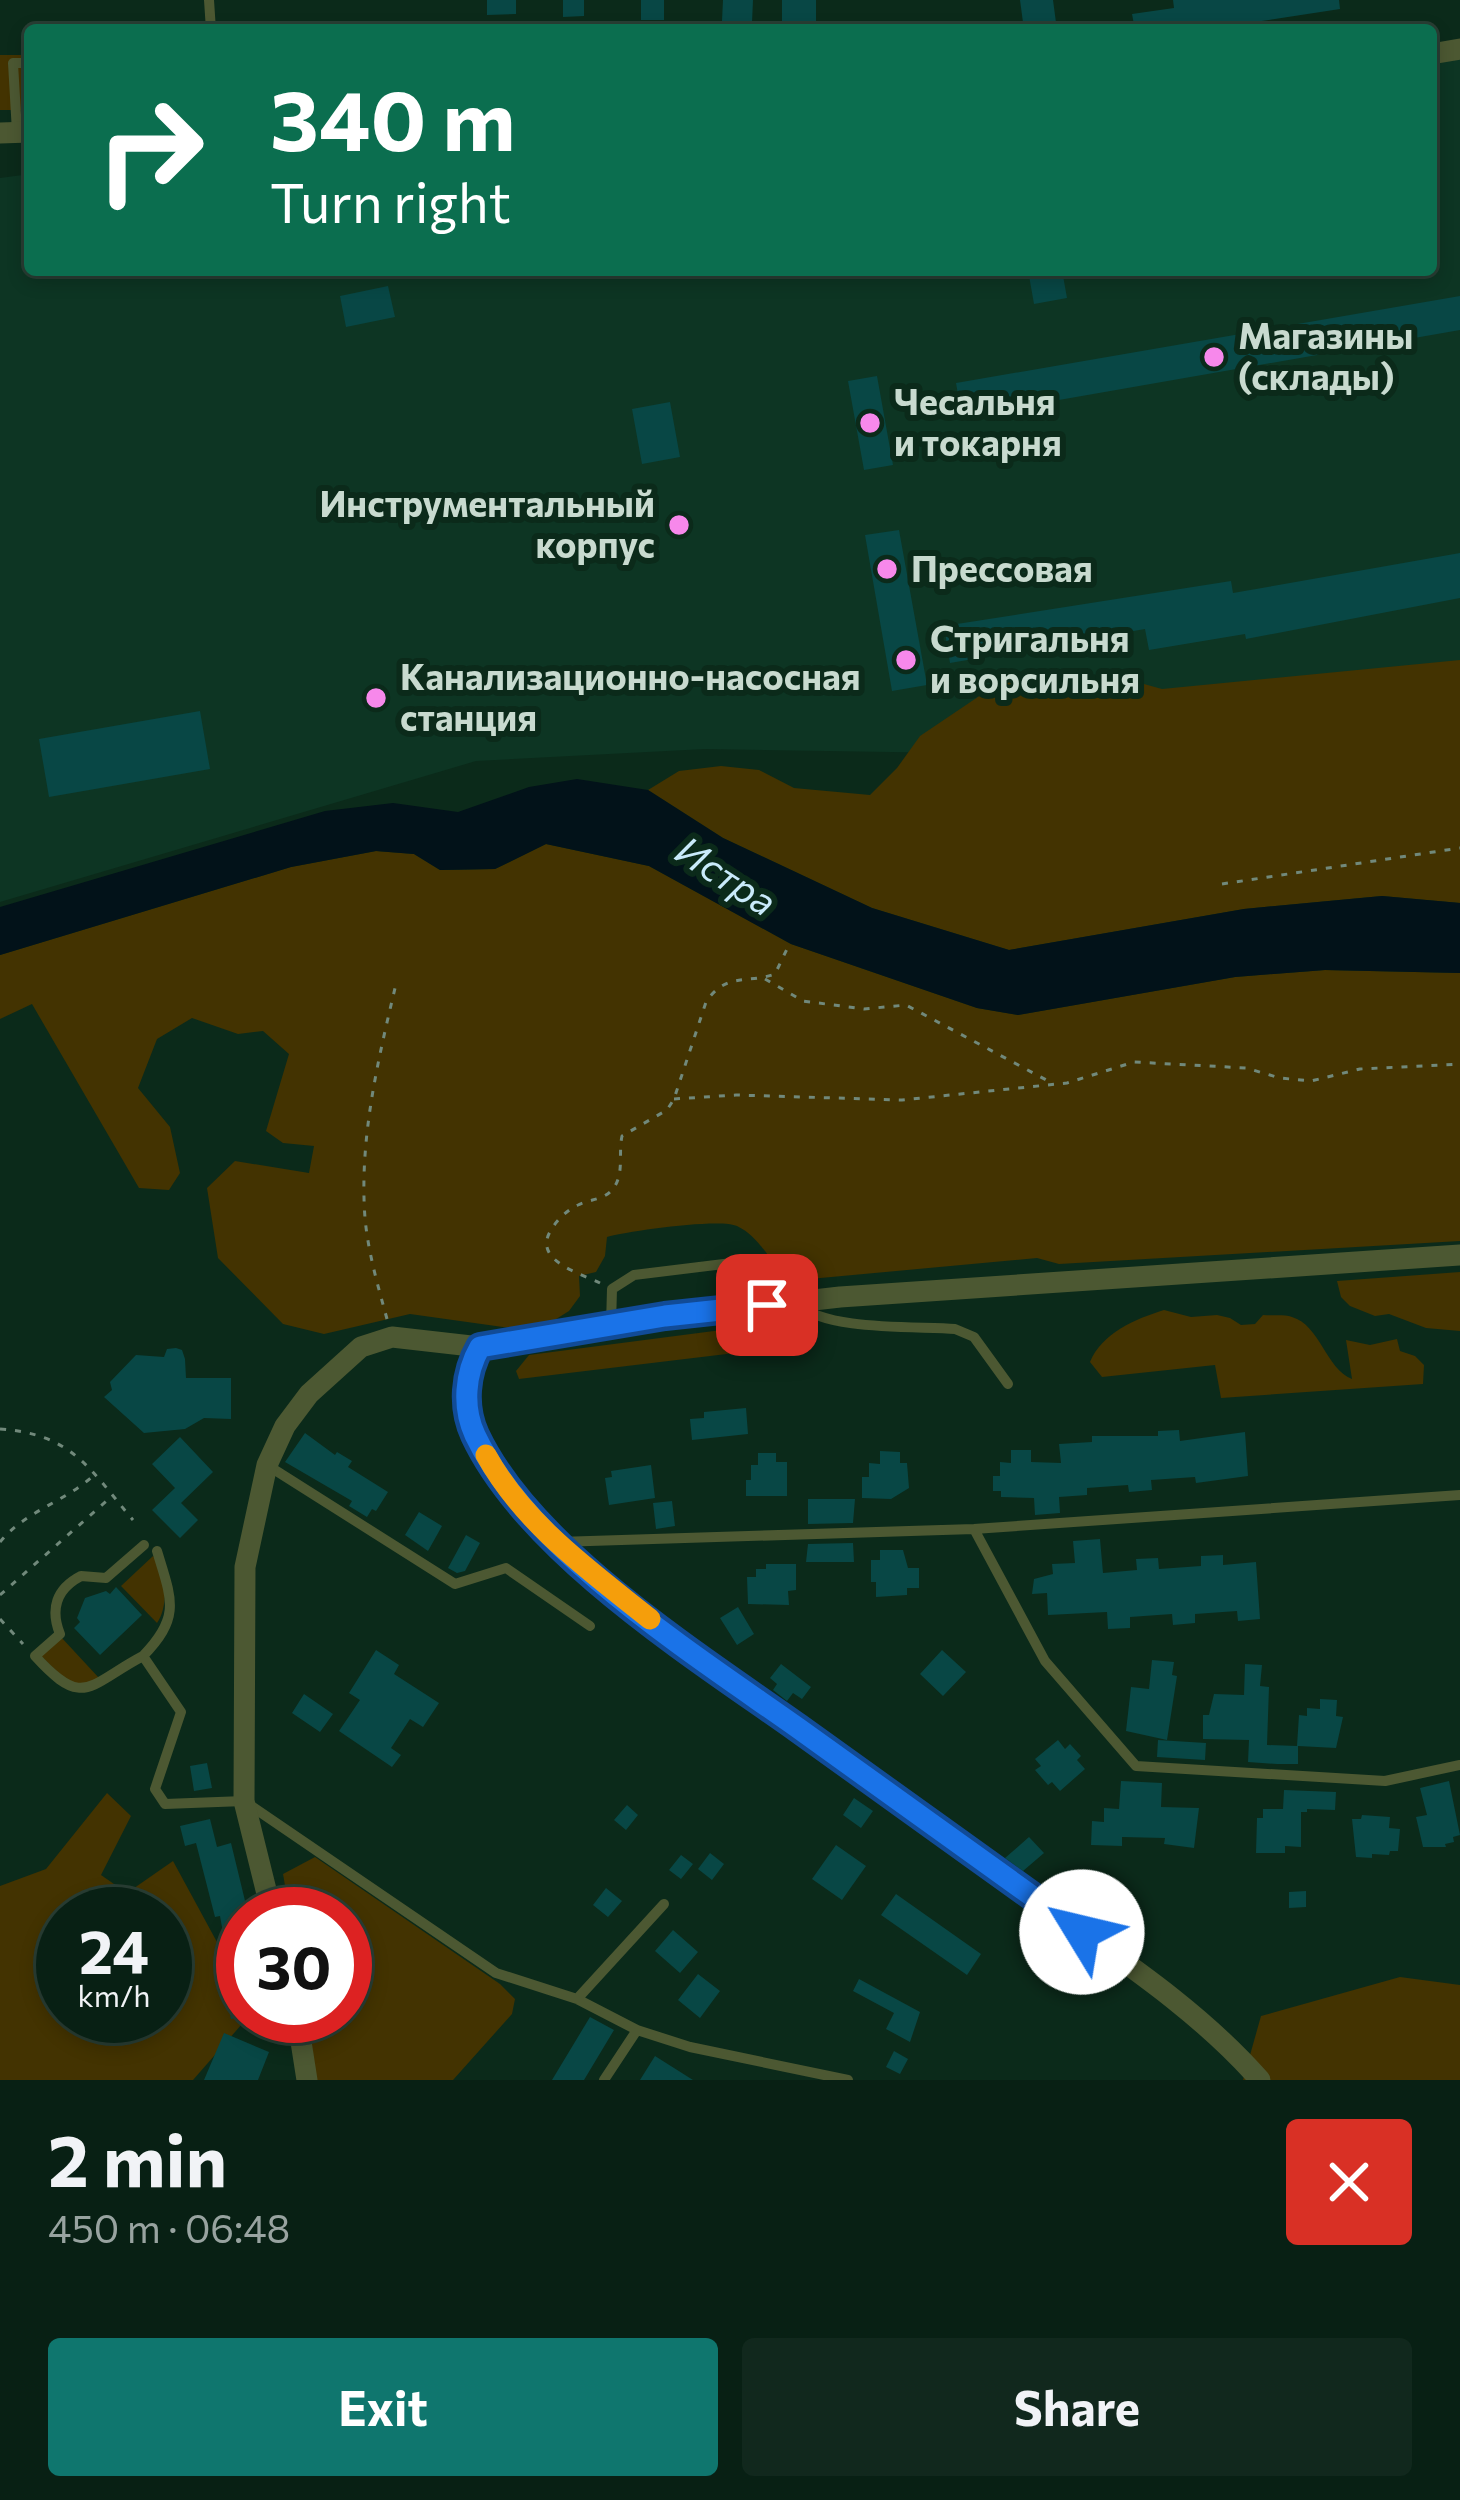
<!DOCTYPE html>
<html lang="en">
<head>
<meta charset="utf-8">
<style>
	body { margin:0; font-family:Commissioner,sans-serif; background:#11281d; color:#f1f3f6; height:100vh; display:flex; flex-direction:column; font-size:45px; white-space:nowrap }
	* { box-sizing:border-box; margin:0 }
	p { font-size:39px; color:#98a3a0 }
	.icon { flex:none; width:66px; height:66px; fill:none; stroke:currentColor; stroke-width:2; stroke-linecap:round; stroke-linejoin:round }
	.map { position:relative; height:2080px; overflow:hidden }
	.sheet { display:flex; flex-direction:column; background:#082014; flex:1 }
	.sheet>* { flex:none }
	.guide { position:absolute; left:24px; top:24px; width:1413px; height:252px; border-radius:12px; box-shadow:0 6px 18px #0003,0 0 0 3px #293e34; background:#0b6e4f; color:#fff; overflow:hidden }
	.speed { position:absolute; left:36px; top:1887px; display:flex; gap:24px; font-size:60px; font-weight:700; text-align:center }
	.speed>* { display:grid; place-content:center; width:156px; height:156px; border-radius:50%; background:#082014; box-shadow:0 6px 18px #0003,0 0 0 3px #293e34; line-height:1 }
	.speed small { font-size:30px; font-weight:400 }
	.speed .limit { border:18px solid #d22; background:#fff; color:#111 }
	.pin { position:absolute; display:grid; place-items:center; width:102px; height:102px; color:#fff; margin:-51px; border-radius:24px; box-shadow:0 6px 18px #0006 }
	.me { position:absolute; width:132px; margin:-66px; rotate:306deg; stroke-linejoin:round; filter:drop-shadow(0 0 9px #0008) }
	.turn { display:flex; align-items:center; gap:42px; height:252px; padding:0 48px; font-size:54px }
	.turn .icon { width:156px; height:156px; stroke-width:2.5 }
	.turn b { display:block; font-size:84px; line-height:102px }
	.round { display:grid; place-items:center; flex:none; width:126px; height:126px; border-radius:12px; background:#11281d }
	.head { display:flex; align-items:center; justify-content:space-between; height:204px; padding:0 48px }
	h1 { font-size:72px; font-weight:700; line-height:90px }
	.action { display:flex; gap:24px; margin-top:auto; padding:24px 48px }
	.action a { flex:1; height:138px; border-radius:12px; background:#0f766e; color:#fff; font-size:48px; font-weight:700; line-height:138px; text-align:center }
	.action a+a { background:#11281d; color:#f1f3f6 }
	.map>svg:first-child { display:block }
	.built { fill:#0d3523 }
	.green { fill:#433301; fill-rule:evenodd }
	.water { fill:#021219 }
	.building { fill:#084745 }
	.lines { fill:none; stroke-linecap:round; stroke-linejoin:round }
	.path { stroke:#71897b; stroke-width:3; stroke-dasharray:6 9; stroke-linecap:butt }
	.lane { stroke:#4c5832; stroke-width:10 }
	.street { stroke:#4c5832; stroke-width:21 }
	.route-casing { stroke:#114b97; stroke-width:30 }
	.route { stroke:#1a73e8; stroke-width:21 }
	.slow { stroke:#f59e0b; stroke-width:21 }
	.poi-dot { fill:#f788eb; stroke:#0b2a1a; stroke-width:4.5 }
	.labels { text-anchor:middle; stroke-width:12; stroke-linejoin:round; paint-order:stroke }
	.poi-label { font-size:36px; font-weight:bold; fill:#c8dacf; stroke:#0b2a1a; text-anchor:start }
	.water-label { font-size:39px; font-style:italic; fill:#c9eafa; stroke:#0b2a1a }
</style>
</head>
<body>
<div class="map">
<svg width="1460" height="2080" viewBox="0 0 1460 2080">
	<rect width="100%" height="100%" fill="#0b2a1a"/>
	<!-- built -->
	<path class="built" d="M1460 59V742L1341 759 705 749 476 761 0 902V178L30 174V270H1431V64Z"/>
	<!-- green -->
	<path class="green" d="M0 55H30V110H0Z
		M1460 660V903L1382 896 1244 909 1009 950 872 908 723 838 648 790 679 771 721 766 759 770 794 788 870 795 897 768 920 736 1012 674 1126 679 1162 689Z
		M546 844 649 866 791 944 977 1008 1018 1015 1235 977 1325 970 1460 973V1241L1059 1264 1037 1258 788 1281C771 1263 760 1237 737 1226 720 1218 628 1231 607 1237L605 1256 596 1272 579 1276 580 1296 569 1311 553 1321 518 1329 410 1314 324 1334 283 1324 218 1258 207 1188 235 1161 309 1173 314 1146 283 1143 266 1131 289 1054 263 1031 238 1034 192 1018 157 1039 138 1088 170 1127 180 1173 169 1190 139 1188 32 1004 0 1019V955L291 867 376 851 414 854 440 870 495 869Z
		M1460 1272V1331L1426 1328 1389 1314 1375 1316 1350 1306 1341 1297 1337 1281Z
		M1164 1310 1191 1317 1217 1315 1230 1318 1241 1325 1255 1324 1263 1315C1272 1316 1284 1314 1292 1317 1320 1325 1326 1369 1352 1379L1346 1340 1370 1345 1397 1339 1400 1351 1415 1356 1424 1365 1423 1384 1221 1398 1215 1365 1102 1377 1090 1362C1102 1333 1135 1319 1164 1310Z
		M792 1321 798 1330 792 1346 519 1379 516 1371 529 1355Z
		M153 1556C167 1573 169 1605 157 1623L121 1586Z
		M61 1637 99 1678 93 1683 71 1685 40 1655Z
		M107 1793 131 1816 101 1875 127 1893 173 1861 243 1990V2016H249L193 2080H0V1886L46 1869ZM63 1914H165V2016H63Z
		M315 1857 500 1984 515 1999 512 2014 453 2080H316L308 2016H345V1914H290L283 1874Z
		M1400 1977 1460 1985V2080H1243L1261 2016Z"/>
	<!-- water -->
	<path class="water" d="M577 779 648 790 723 838 872 908 1009 950 1244 909 1382 896 1460 903V973L1325 970 1235 977 1018 1015 977 1008 791 944 649 866 546 844 495 869 440 870 414 854 376 851 291 867 0 955V907L325 811 393 803 458 812 529 787Z"/>
	<!-- building -->
	<path class="building" d="M487 0H516V14L487 15Z
		M563 0H584V16L563 17Z
		M641 0H664V20H641Z
		M723 0H753L752 23 722 21Z
		M782 0H816V23H782Z
		M1020 0H1053L1057 30H1024Z
		M1173 0H1339L1340 9 1255 22 1256 28 1242 30H1135L1132 14 1174 8Z
		M1028 270H1062L1067 298 1034 304Z
		M388 286 395 317 346 327 340 296Z
		M1460 296V330L962 417 956 383Z
		M877 376 893 465 864 470 848 381Z
		M670 402 680 457 642 464 632 409Z
		M899 530 927 685 892 691 865 535Z
		M1460 553V598L1246 639 1245 634 1149 650 1145 629 950 663 944 626 1231 581 1233 593Z
		M200 711 210 769 49 797 39 739Z
		M176 1348 182 1350 185 1359 186 1378H231V1419L204 1418 185 1429 144 1433 104 1397 112 1390 110 1382 136 1355 164 1357 167 1349Z
		M746 1408 748 1434 692 1440 690 1419 704 1418V1412Z
		M1179 1430 1180 1441 1245 1432 1248 1476 1196 1483 1195 1477 1151 1480 1152 1490 1129 1492 1128 1485 1087 1488V1495L1059 1497 1060 1513 1035 1515 1034 1498 1001 1497V1491H993V1476H1000V1462L1011 1463V1450H1031V1462L1061 1463 1059 1444 1092 1442V1436H1158V1431Z
		M305 1433 335 1455 337 1452 352 1461 348 1467 388 1492 376 1511 372 1509 367 1517 349 1506 352 1501 285 1462Z
		M180 1437 213 1472 181 1503 198 1520 180 1538 152 1510 175 1488 152 1464Z
		M880 1451 900 1452V1463H907L909 1488 891 1499 862 1498V1477H869V1463L880 1464Z
		M758 1453H776V1462H787V1496H746V1480H751V1465H758Z
		M651 1465 655 1498 609 1505 605 1478 612 1477 611 1471Z
		M808 1499H855L853 1523 808 1524Z
		M672 1501 675 1526 656 1529 653 1503Z
		M419 1512 442 1526 428 1551 405 1535Z
		M466 1535 480 1543 465 1571 457 1573 448 1568Z
		M1100 1539 1103 1573 1137 1570 1136 1559 1158 1558 1159 1569 1201 1566V1556L1223 1555V1565L1256 1562 1260 1619 1238 1621 1237 1611 1195 1614V1623L1173 1625 1172 1614 1130 1617V1628L1108 1629 1107 1612 1048 1615 1047 1593 1032 1594 1034 1579 1053 1574 1052 1564 1075 1563 1073 1541Z
		M853 1543 854 1562H806L808 1544Z
		M880 1550H903L908 1568H919V1588H907V1595L876 1597V1582H871V1560H880Z
		M766 1564H796V1590L788 1591 789 1605 748 1604 747 1577H756V1569H766Z
		M116 1587 142 1615 100 1655 74 1628 80 1622 77 1618 85 1598 106 1591 110 1594Z
		M738 1607 754 1634 737 1645 720 1618Z
		M376 1650 399 1665 394 1674 439 1703 423 1727 410 1719 391 1748 401 1755 392 1767 339 1731 360 1700 349 1693Z
		M942 1650 966 1672 943 1696 920 1674Z
		M1152 1660 1174 1662 1172 1675 1177 1676 1167 1740 1126 1731 1131 1687 1149 1689Z
		M781 1664 811 1687 802 1699 793 1693 787 1701 773 1690 777 1684 770 1678Z
		M1245 1664 1262 1665 1260 1686 1269 1687 1267 1745 1297 1746 1299 1715 1307 1716V1708L1320 1709V1699L1337 1700 1336 1716 1343 1717 1336 1748 1298 1746V1764H1277L1248 1762 1249 1740 1203 1739V1715H1209L1214 1694 1244 1695Z
		M304 1694 333 1714 320 1732 292 1713Z
		M1058 1740 1065 1749 1070 1744 1081 1756 1077 1760 1085 1769 1060 1791 1052 1782 1048 1785 1035 1770 1041 1766 1035 1759Z
		M1158 1740 1206 1743 1205 1760 1157 1757Z
		M207 1763 212 1788 194 1791 190 1766Z
		M1121 1781 1162 1783 1161 1807 1199 1808 1194 1848 1164 1844 1165 1838 1122 1837V1846L1091 1845 1092 1821 1104 1822V1808L1119 1809Z
		M1449 1781 1460 1835 1453 1837 1454 1842 1445 1844 1446 1847H1423L1416 1817 1427 1815 1420 1788Z
		M1284 1790 1336 1792 1335 1810 1307 1809V1812H1301V1847L1285 1846V1853H1256L1257 1818H1263V1809H1283Z
		M854 1798 873 1811 861 1828 843 1815Z
		M627 1805 638 1815 626 1830 614 1820Z
		M1362 1815 1390 1817 1389 1828 1400 1829 1398 1851H1390L1389 1855 1372 1854V1858L1356 1857 1352 1819H1361Z
		M210 1819 217 1847 231 1843 247 1909 243 1910V2016L231 2019 226 1990 233 1988 220 1916 215 1917 196 1843 185 1846 180 1826Z
		M1029 1837 1044 1853 1023 1871 1005 1858Z
		M836 1845 866 1866 842 1900 812 1879Z
		M710 1853 724 1864 712 1880 698 1869Z
		M681 1855 693 1864 681 1879 669 1870Z
		M606 1888 622 1901 608 1917 593 1905Z
		M1306 1891V1907L1289 1908V1892Z
		M896 1894 981 1954 967 1975 881 1915Z
		M673 1930 698 1952 680 1973 655 1951Z
		M698 1974 720 1991 700 2018 678 2000Z
		M859 1979 920 2012 910 2042 886 2029 894 2013 853 1991Z
		M590 2017 614 2030 584 2080H552Z
		M224 2033 269 2052 258 2080H204Z
		M894 2051 908 2059 900 2074 886 2067Z
		M655 2056 693 2080H640Z"/>
	<g class="lines">
		<!-- path -->
		<path class="path" d="M1222 884 1460 848
			M765 979 803 1001 864 1009 906 1005 1052 1083
			M674 1099 736 1095 902 1100 1067 1083 1134 1062 1246 1068 1280 1078 1311 1081 1360 1069 1460 1064
			M600 1283C579 1273 532 1260 551 1230 557 1220 567 1210 578 1205 590 1199 603 1200 612 1190 625 1175 618 1154 622 1136L667 1110 674 1099 706 1002C726 972 747 984 775 974L787 949
			M387 1319C378 1286 368 1252 365 1218 359 1139 378 1060 396 984
			M0 1429C72 1434 89 1468 133 1520
			M0 1542C24 1512 64 1502 93 1476
			M0 1595 111 1497
			M0 1619 23 1644"/>
		<!-- lane -->
		<path class="lane" d="M209 0 211 30
			M17 132 13 63H30
			M798 1304C825 1331 916 1326 955 1329L974 1337 1008 1384
			M611 1325 612 1289 634 1275 732 1263 738 1307
			M267 1465 455 1584 506 1568 590 1626
			M974 1529 1045 1661 1136 1766 1385 1781 1460 1765
			M558 1542 974 1529 1460 1495
			M157 1551C172 1600 181 1617 143 1656L181 1712 155 1789 165 1804 244 1801 496 1973 577 1999 637 2030 690 2047 848 2080
			M143 1656C88 1685 84 1710 35 1656L60 1634C50 1609 56 1589 81 1576L106 1578 144 1545
			M577 1999 664 1904
			M604 2080 637 2030"/>
		<!-- street -->
		<path class="street" d="M1431 54 1460 49
			M0 133 30 132
			M480 1347C450 1401 480 1452 513 1496 566 1565 652 1623 722 1673 825 1748 929 1822 1033 1897 1112 1954 1196 2007 1260 2080
			M272 1914 244 1801 245 1567 267 1465 285 1426 309 1394 361 1347 392 1337 480 1347 665 1317 840 1297 1460 1255
			M297 2016 307 2080"/>
	</g>
	<g class="lines">
		<defs>
			<path id="route" d="M767 1305 665 1316 480 1347C465 1373 462 1407 475 1435 529 1550 695 1655 798 1728 893 1796 987 1864 1082 1932"/>
		</defs>
		<!-- route casing -->
		<use href="#route" class="route-casing"/>
		<!-- route -->
		<use href="#route" class="route"/>
		<!-- slow -->
		<path class="slow" d="M486 1455C524 1524 590 1571 650 1619"/>
	</g>
	<!-- markers -->
	<g class="poi-dot">
		<circle cx="1214" cy="357" r="12"/>
		<circle cx="870" cy="423" r="12"/>
		<circle cx="679" cy="525" r="12"/>
		<circle cx="887" cy="569" r="12"/>
		<circle cx="906" cy="660" r="12"/>
		<circle cx="376" cy="698" r="12"/>
	</g>
	<g class="labels">
		<!-- poi labels -->
		<g class="poi-label">
			<text x="1238" y="349">Магазины<tspan x="1238" dy="41">(склады)</tspan></text>
			<text x="894" y="415">Чесальня<tspan x="894" dy="41">и токарня</tspan></text>
			<text x="655" y="517" text-anchor="end">Инструментальный<tspan x="655" dy="41">корпус</tspan></text>
			<text x="911" y="582">Прессовая</text>
			<text x="930" y="652">Стригальня<tspan x="930" dy="41">и ворсильня</tspan></text>
			<text x="400" y="690">Канализационно-насосная<tspan x="400" dy="41">станция</tspan></text>
		</g>
		<!-- water labels -->
		<g class="water-label">
			<text transform="translate(726 876) rotate(33)" y="14">Истра</text>
		</g>
	</g>
</svg>
<div class="speed"><div>24<small>km/h</small></div><div class="limit">30</div></div>
<div class="pin" style="left:767px;top:1305px;background:#d93025"><svg class="icon" aria-label="arrive" viewBox="0 0 24 24"><path d="M6 21V4h12l-3 4 3 4H6"/></svg></div>
<svg class="me" style="left:1082px;top:1932px" viewBox="-20 -20 40 40"><circle r="19" fill="#fff"/><path d="M0-13L10 11 0 6-10 11z" fill="#1a73e8"/></svg>
<div class="guide">
<div class="turn"><svg class="icon" aria-label="right" viewBox="0 0 24 24"><path d="M7 20v-9h11M14 6l5 5-5 5"/></svg><div><b>340 m</b>Turn right</div></div>
</div>
</div>
<section class="sheet">
<div class="head"><div><h1>2 min</h1><p>450 m · 06:48</p></div><a class="round" style="background:#d93025;color:#fff"><svg class="icon" aria-label="close" viewBox="0 0 24 24"><path d="M6 6l12 12M18 6L6 18"/></svg></a></div>
<div class="action"><a>Exit</a><a>Share</a></div>
</section>
</body>
</html>
